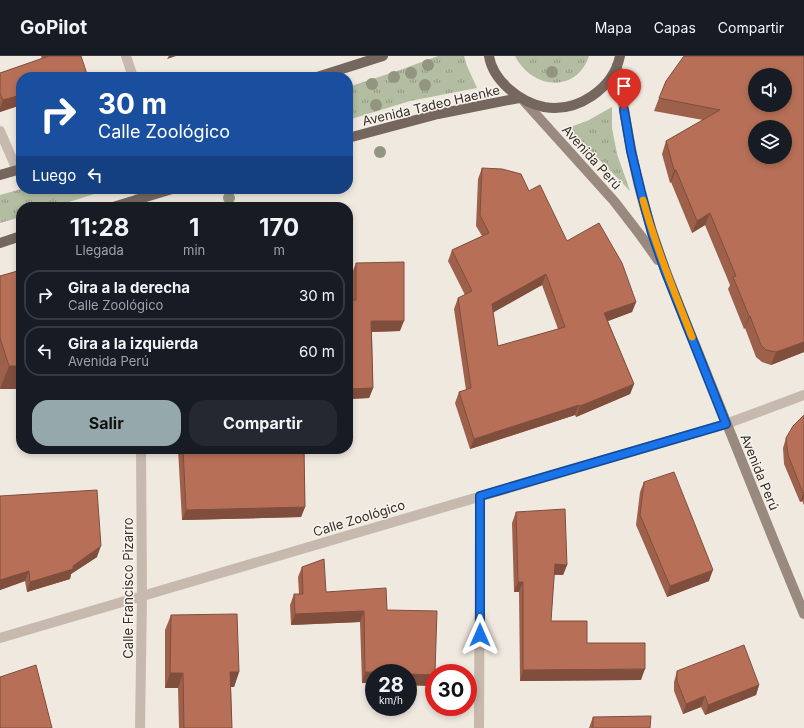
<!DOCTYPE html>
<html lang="es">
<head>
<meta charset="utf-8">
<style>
	body { margin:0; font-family:Inter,sans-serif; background:#242831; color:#f1f3f6; height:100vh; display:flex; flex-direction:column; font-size:15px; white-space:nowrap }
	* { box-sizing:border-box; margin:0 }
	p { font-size:13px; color:#9ea1a6 }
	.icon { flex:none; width:22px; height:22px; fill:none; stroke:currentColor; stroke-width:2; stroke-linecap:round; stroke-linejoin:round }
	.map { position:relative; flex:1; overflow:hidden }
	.side { position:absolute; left:16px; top:146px; width:337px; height:252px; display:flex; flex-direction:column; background:#171b24; border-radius:16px; box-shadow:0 2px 6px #0003 }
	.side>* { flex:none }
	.hud { position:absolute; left:16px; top:16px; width:337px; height:122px; border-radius:16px; box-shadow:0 2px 6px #0003; background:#1a4fa0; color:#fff; overflow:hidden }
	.controls { position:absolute; left:748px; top:12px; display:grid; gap:8px }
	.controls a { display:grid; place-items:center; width:44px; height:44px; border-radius:50%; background:#171b24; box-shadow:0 2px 6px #0003; font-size:20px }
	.speed { position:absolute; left:365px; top:608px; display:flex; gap:8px; font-size:20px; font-weight:700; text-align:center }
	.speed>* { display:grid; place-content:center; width:52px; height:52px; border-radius:50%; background:#171b24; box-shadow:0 2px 6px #0003; line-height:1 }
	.speed small { font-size:10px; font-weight:400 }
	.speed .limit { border:6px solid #d22; background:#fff; color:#111 }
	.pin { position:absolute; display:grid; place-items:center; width:34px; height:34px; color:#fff; margin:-41px -17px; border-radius:50% 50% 50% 0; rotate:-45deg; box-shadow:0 0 4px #0007 }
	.pin .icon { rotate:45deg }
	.me { position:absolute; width:44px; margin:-22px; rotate:0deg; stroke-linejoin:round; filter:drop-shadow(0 0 3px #0008) }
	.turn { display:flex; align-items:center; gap:14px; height:84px; padding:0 16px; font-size:18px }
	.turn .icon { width:52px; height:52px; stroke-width:2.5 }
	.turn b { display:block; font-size:28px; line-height:34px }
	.then { display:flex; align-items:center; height:38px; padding:0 16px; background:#0003; gap:8px; font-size:15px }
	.eta { display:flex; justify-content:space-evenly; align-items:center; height:68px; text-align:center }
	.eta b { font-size:24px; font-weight:700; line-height:28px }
	.action { display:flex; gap:8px; margin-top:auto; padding:8px 16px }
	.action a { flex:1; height:46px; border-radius:16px; background:#95a9ad; color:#111; font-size:16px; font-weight:700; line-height:46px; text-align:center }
	.action a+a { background:#242831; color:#f1f3f6 }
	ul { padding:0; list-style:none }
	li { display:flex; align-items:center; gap:12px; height:50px; margin:0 8px 6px; padding:0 8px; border:2px solid #363941; border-radius:16px }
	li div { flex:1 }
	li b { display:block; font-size:15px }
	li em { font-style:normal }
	header { display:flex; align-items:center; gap:24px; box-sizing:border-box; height:56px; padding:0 20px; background:#171b24; border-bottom:1px solid #363941 }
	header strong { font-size:19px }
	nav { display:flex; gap:22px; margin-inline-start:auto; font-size:14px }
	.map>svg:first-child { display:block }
	.grass { fill:url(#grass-tufts) }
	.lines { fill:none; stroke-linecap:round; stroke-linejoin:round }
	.service { stroke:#c7b9ad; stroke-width:10 }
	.minor { stroke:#c7b9ad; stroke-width:10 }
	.secondary { stroke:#9a897e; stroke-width:10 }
	.primary { stroke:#76675e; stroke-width:10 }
	.tree { fill:#929580 }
	.wall { fill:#9d604b; fill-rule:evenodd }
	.shaded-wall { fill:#804e3d }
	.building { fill:#b77057; stroke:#804e3d; fill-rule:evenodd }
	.route-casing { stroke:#114b97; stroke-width:10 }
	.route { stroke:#1a73e8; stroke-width:7 }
	.slow { stroke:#f59e0b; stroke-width:7 }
	.labels { text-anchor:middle; stroke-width:3; stroke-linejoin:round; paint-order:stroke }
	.street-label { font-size:13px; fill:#362f2b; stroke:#f8f3ec }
</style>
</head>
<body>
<header>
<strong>GoPilot</strong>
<nav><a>Mapa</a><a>Capas</a><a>Compartir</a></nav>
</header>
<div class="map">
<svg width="804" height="672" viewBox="0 0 804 672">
	<defs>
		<pattern id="grass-tufts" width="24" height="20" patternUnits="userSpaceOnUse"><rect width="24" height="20" fill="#b3bda1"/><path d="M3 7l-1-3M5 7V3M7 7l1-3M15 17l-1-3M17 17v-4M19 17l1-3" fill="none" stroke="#929a83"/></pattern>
	</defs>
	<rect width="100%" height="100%" fill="#f0e9e0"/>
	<!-- grass -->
	<path class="grass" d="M438 0H464L467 10 477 32 410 45 348 64V31L400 14Z
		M515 0H589C576 38 532 33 515 0Z
		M612 51V72L617 98 630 135 594 98 562 74 587 65Z
		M21 133H110L53 151H21V161L0 167V139Z"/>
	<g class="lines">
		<!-- service -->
		<path class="service" d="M0 75 17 114"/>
		<!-- minor -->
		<path class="minor" d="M126 0 133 21
			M139 151 140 133
			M0 582 726 368 804 339
			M140 672 142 540 141 393
			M479 672 480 440"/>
		<!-- secondary -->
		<path class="secondary" d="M617 10C624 53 630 96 641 138 657 198 681 254 704 311 737 394 770 476 804 558
			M523 44 614 145 641 180 658 204"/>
		<!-- primary -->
		<path class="primary" d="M489 0C491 13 500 25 509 33 519 42 530 48 544 51 577 57 613 33 620 0
			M317 21 383 0
			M348 82 438 58 519 42
			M0 119 21 113
			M113 151 172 133
			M0 187 21 180"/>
	</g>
	<!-- trees -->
	<g class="tree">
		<circle cx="428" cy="9" r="6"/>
		<circle cx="552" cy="16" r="6"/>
		<circle cx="411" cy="17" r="6"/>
		<circle cx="394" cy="21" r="6"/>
		<circle cx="372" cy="28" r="6"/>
		<circle cx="425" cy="29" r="6"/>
		<circle cx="376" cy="49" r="6"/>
		<circle cx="380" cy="96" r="6"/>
		<circle cx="229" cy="142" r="6"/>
	</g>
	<!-- wall -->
	<path class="wall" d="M41 0H81L21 49 0 56V17L42 3Z
		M804 0V296L771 309 762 306 756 301 745 272 744 273 728 233 730 229 705 169 692 177 671 126 670 127 662 98 666 85 703 64 654 55 659 42Z
		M482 112 529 135 567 185 636 246 632 256 608 265 634 328 630 338 576 361 575 359 470 393 455 347 459 336 466 334 454 253 458 242 465 239 448 205 452 194 482 180 476 170 478 123ZM542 229 558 273 498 290 493 256Z
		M356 207 400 275 372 276 373 332 369 342 348 343V244H352V217Z
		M21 214V333H0V220Z
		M804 359V449L802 445 800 446 784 408 783 392 786 382Z
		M178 393H304L305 451 301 461 182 464Z
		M644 426 709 525 667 541 636 469 640 436Z
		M0 440 97 501 71 518 70 523 27 536 25 525 0 534Z
		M516 456 567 509 563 519H554L551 565 587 587 641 624 520 625 519 536H514L512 467Z
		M302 511 326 536 387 554 434 617V623L432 630 362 627 360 566 291 569 290 549 294 538H299L298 521Z
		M171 559 239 616 234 631H231L232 672H179L178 632H165V574Z
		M677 615 759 629 756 639 705 659 701 651 683 658 674 635V626Z
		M593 661 650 672H589Z"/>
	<!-- shaded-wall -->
	<path class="shaded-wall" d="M169 0H176L167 3Z
		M87 18 86 21H78Z
		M21 39V49L0 56V52L3 44Z
		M674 114H676L671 126 670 127Z
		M710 157 705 169 692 177 697 165Z
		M546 218 542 229 489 259 492 248Z
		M636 246 632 256 600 268 604 257Z
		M749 260H750L745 272 744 273Z
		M371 265H404L400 275 367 276Z
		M804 286V296L771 309 776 296Z
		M9 310H21V333H0Z
		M634 328 630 338 576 361 580 350Z
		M373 332 369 342 348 343V333Z
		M579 349 575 359 470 393 474 383Z
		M804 436V441L802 445 800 446Z
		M305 451 301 461 182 464 186 454Z
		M101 490 97 501 71 518 70 523 27 536 30 526 73 510Z
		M555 508 567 509 563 519 551 518Z
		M713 514 709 525 667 541 670 530Z
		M29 515 25 525 0 534V524Z
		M518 526H523L519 536H514Z
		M364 555 360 566 291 569 295 558Z
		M645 613 641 624 520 625 523 614Z
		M230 616H239L234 631H225Z
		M365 616 382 617H374V627H362Z
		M170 617H183L178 632H165Z
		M408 618 434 619V623L432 630 408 629Z
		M759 629 756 639 705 659 708 649Z
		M705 640 701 651 683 658 686 648Z"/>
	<!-- building -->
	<path class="building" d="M49 0H81L87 18 78 21H21V39L3 44 0 37V17Z
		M684 0H804V286L776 296 766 294 761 289 750 260H749L733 221 736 220 710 157 697 165 676 114H674L666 85 720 54 659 42 666 25ZM755 19H785V49H755ZM755 71H785V101H755Z
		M482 112 502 113 521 118 529 135 540 129 567 185 599 167 622 207 636 246 604 257 634 328 580 350 579 349 474 383 459 336 471 332 458 242 472 235 452 194 489 177 480 159ZM546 218 565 271 498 290 492 248Z
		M404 206V265H371L373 332 348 333V244H356V207Z
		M21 214V310H9L0 282V220Z
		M804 359V436L803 437 788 399 786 382 793 370Z
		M183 393H304L305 451 186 454Z
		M674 416 713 514 670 530 640 459 644 426Z
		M97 434 101 490 73 510V513L30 526 29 515 0 524V440Z
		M565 453 567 509 555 508 551 565H587V587H645V613L523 614V526H518L516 456Z
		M324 503 326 536 386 532 387 554 437 555 435 617H434V619L408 618V617L365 616 364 555 295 558 294 538H303L302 511Z
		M237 558 239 616H230L232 672H184L183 617H170L171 559Z
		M744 589 759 629 708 649 705 640 686 648 677 625V615Z
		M36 609 52 672H0V621Z
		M651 660 650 672H593V661Z"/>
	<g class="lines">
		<defs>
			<path id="route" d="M480 579V440L726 368 666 217 652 177 641 136 631 95 624 54"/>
		</defs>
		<!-- route casing -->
		<use href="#route" class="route-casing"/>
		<!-- route -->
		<use href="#route" class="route"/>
		<!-- slow -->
		<path class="slow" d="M643 144C656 191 674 235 692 281"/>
	</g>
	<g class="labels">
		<!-- street labels -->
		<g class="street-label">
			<text transform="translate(431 49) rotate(-13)" y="5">Avenida Tadeo Haenke</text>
			<text transform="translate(592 101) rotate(48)" y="5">Avenida Perú</text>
			<text transform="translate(760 416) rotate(68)" y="5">Avenida Perú</text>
			<text transform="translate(359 462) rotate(-17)" y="5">Calle Zoológico</text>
			<text transform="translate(128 532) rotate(-90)" y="5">Calle Francisco Pizarro</text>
		</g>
	</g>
</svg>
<div class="controls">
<a><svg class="icon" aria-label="sound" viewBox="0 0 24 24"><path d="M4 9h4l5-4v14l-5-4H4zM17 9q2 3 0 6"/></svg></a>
<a><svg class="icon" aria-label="layers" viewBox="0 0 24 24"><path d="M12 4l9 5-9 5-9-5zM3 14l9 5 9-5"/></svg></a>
</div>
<div class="speed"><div>28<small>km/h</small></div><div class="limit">30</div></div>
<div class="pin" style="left:624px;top:54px;background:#d93025"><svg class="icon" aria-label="arrive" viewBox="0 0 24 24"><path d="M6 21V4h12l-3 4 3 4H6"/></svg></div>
<svg class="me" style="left:480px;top:579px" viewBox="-20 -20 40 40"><path d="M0-17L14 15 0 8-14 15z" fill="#1a73e8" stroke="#fff" stroke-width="4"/></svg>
<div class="hud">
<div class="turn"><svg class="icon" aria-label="right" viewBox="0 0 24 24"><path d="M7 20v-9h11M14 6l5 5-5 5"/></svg><div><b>30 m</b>Calle Zoológico</div></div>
<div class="then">Luego<svg class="icon" aria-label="left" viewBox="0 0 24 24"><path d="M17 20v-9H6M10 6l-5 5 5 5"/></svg></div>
</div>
<section class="side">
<div class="eta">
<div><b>11:28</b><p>Llegada</p></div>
<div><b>1</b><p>min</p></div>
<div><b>170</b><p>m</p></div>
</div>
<ul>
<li><svg class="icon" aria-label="right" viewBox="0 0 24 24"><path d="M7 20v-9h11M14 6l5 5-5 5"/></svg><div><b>Gira a la derecha</b><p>Calle Zoológico</p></div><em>30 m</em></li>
<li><svg class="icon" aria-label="left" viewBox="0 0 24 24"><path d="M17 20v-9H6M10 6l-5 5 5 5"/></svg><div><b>Gira a la izquierda</b><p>Avenida Perú</p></div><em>60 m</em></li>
</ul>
<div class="action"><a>Salir</a><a>Compartir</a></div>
</section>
</div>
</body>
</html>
